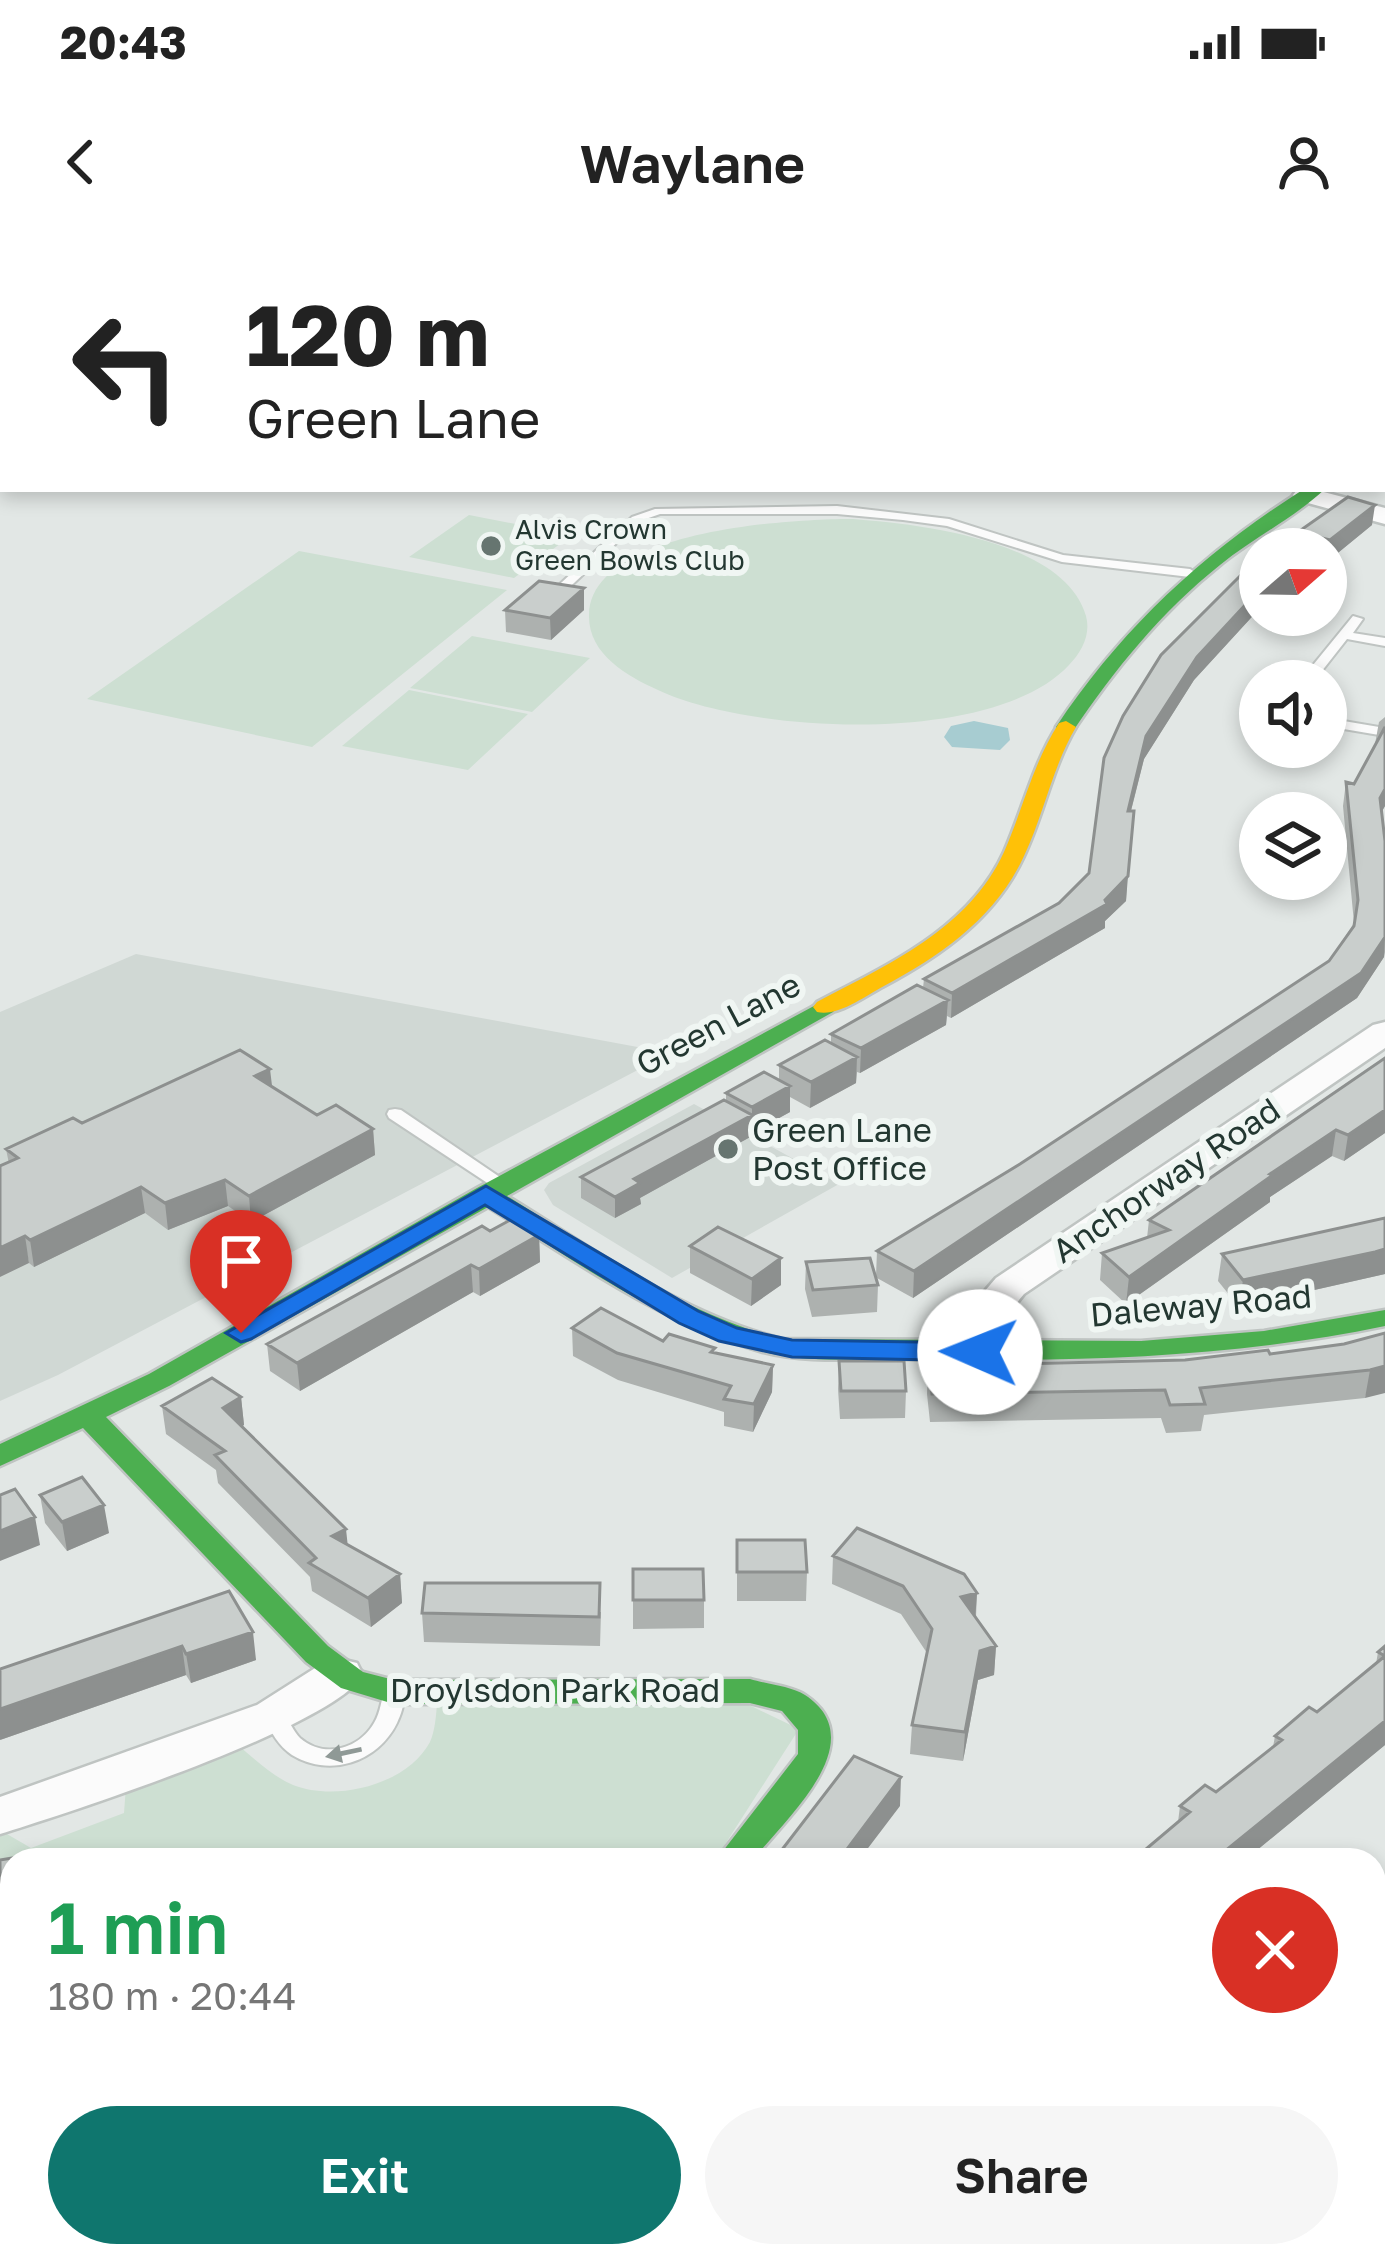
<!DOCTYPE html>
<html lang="en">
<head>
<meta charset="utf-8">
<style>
	body { margin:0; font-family:"Golos Text",sans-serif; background:#f6f6f6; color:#222; height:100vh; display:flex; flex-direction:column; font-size:45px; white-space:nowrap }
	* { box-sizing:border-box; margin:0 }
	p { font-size:39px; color:#767676 }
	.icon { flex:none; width:66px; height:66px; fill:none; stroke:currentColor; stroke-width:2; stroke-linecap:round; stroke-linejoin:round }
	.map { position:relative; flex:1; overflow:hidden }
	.details { position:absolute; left:0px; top:1608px; width:1386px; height:420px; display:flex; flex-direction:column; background:#fff; border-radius:36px 36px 0 0; box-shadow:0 6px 18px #0003 }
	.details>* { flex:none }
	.hud { position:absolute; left:0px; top:0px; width:1386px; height:252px; box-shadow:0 6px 18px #0003; background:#fff; color:#222; overflow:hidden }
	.needle { width:78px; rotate:70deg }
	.tools { position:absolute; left:1239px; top:288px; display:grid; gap:24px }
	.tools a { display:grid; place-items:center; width:108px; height:108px; border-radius:50%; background:#fff; box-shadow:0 6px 18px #0003; font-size:60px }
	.pin { position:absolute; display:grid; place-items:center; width:102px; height:102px; color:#fff; margin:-123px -51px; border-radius:50% 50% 50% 0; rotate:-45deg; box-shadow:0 0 12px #0007 }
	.pin .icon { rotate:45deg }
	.me { position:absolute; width:132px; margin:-66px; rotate:271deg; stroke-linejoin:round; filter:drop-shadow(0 0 9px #0008) }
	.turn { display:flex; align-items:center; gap:42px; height:252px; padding:0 48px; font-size:54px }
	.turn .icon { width:156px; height:156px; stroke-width:2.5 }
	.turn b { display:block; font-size:84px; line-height:102px }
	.round { display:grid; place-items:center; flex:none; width:126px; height:126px; border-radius:63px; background:#f6f6f6 }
	.overview { display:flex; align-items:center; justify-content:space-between; height:204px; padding:0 48px }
	h1 { font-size:72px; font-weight:600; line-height:90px; color:#1e9e55 }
	.primary-button { display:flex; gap:24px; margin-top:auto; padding:24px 48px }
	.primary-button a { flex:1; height:138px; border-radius:72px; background:#0f766e; color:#fff; font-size:48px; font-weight:600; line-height:138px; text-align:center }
	.primary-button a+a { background:#f6f6f6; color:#222 }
	.status { display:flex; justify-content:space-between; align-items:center; height:84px; padding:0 60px; background:#fff; direction:ltr }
	.status svg { height:33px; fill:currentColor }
	header { display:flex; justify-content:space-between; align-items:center; height:156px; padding:0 48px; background:#fff; font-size:54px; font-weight:600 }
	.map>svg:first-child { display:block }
	.built { fill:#d0d8d4 }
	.green { fill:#cddfd2 }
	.water { fill:#a7ccd1 }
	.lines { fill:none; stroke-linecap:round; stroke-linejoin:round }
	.lane-casing { stroke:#bfc4c2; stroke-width:4 }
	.street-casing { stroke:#bfc4c2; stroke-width:5 }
	.fast-casing { stroke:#bfc4c2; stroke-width:5 }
	.slow-casing { stroke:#bfc4c2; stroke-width:5 }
	.lane { fill:#fbfbfb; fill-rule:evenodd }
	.street { fill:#fbfbfb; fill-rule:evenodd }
	.fast { fill:#4caf50; fill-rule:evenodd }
	.slow { fill:#ffc107; fill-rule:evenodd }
	.wall { fill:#adb1af }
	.shaded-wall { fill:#8d908f }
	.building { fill:#c9cecc; stroke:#8d908f; stroke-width:3 }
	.oneway { fill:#8f9996 }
	.route { fill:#1a73e8; stroke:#114b97; stroke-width:3 }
	.poi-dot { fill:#667570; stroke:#f0f6f3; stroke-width:4.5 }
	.labels { text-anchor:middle; stroke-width:12; stroke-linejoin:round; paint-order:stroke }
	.far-poi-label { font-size:27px; fill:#233731; stroke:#f0f6f3; text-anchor:start }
	.street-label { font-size:33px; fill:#233731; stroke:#f0f6f3 }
	.poi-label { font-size:33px; fill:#233731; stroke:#f0f6f3; text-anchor:start }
</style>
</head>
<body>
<div class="status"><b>20:43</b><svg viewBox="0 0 49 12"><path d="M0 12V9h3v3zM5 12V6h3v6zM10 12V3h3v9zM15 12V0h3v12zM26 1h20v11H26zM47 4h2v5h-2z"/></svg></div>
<header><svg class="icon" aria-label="back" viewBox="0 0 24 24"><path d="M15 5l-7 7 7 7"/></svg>Waylane<svg class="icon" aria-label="person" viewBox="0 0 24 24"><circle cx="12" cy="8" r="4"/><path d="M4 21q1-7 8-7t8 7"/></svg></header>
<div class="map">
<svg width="1385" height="2028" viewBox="0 0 1385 2028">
	<rect width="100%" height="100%" fill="#e2e7e5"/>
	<!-- built -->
	<path class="built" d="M136 714 670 813 58 1135 0 1161V772Z
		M694 864 839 944 672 1038 553 965 544 950 549 943Z"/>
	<!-- green -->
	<path class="green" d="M469 275 572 295 514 338 409 317Z
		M853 279C918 284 1064 300 1086 376 1091 394 1082 412 1069 425 994 506 751 494 658 450 627 436 588 414 589 375 591 289 793 279 853 279Z
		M299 311 507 350 312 507 87 459Z
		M472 396 590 418 532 472 410 448Z
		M409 450 528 474 468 530 342 506Z
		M437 1464 749 1465 799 1489 715 1620H12V1765L0 1764V1590L31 1608 124 1573 126 1546 239 1506C256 1520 272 1536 293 1545 336 1562 407 1545 430 1502 435 1491 436 1476 437 1464Z"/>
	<!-- water -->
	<path class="water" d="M974 481 1008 488 1010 500 1000 510 952 507 944 497 951 486Z"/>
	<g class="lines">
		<defs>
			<path id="lane" d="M1271 0H1289L1295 3H1277Z
				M1383 103H1385V110H1383Z
				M1383 129H1385V135H1383Z
				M837 266 949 279 1063 315 1190 329 1196 333 1190 337 1062 322 947 286 903 280 837 274H660L640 281 557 359 547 356 632 277 655 269Z
				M1353 376 1363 379 1353 393 1385 398V406L1347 399 1314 441H1300Z
				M1326 478 1385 488V496L1326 486Z
				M395 869 401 870 510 944 501 949 495 948 389 878 387 874 389 870Z
				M394 1444 402 1447C406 1459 403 1470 397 1483 378 1522 330 1538 292 1515 278 1506 271 1491 263 1477L266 1471C275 1470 277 1467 283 1474 290 1481 293 1491 300 1498 324 1519 359 1509 374 1483 381 1472 381 1458 386 1447Z"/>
			<path id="street" d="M1312 249 1385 268V284L1297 260 1293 255 1297 250Z
				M1385 782V808L1024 1054C998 1084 1011 1096 994 1121L980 1125 966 1121 960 1112 966 1073 996 1038 1373 785Z
				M340 1419 357 1423 363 1435C333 1487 68 1573 0 1594V1557L257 1465 323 1423Z
				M1385 1672V1719L1374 1722V1676Z
				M0 1758 12 1759V1801L0 1800Z
				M1385 1937V1992L1374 1996V1941Z
				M806 2016H872L878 2028H812Z
				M986 2016H1052L1046 2028H980Z
				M1314 2016H1372L1370 2028H1312Z"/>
			<path id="fast" d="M1383 205H1385L1383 216Z
				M1304 249H1325C1294 278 1253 298 1220 325 1161 372 1115 429 1073 491H1059L1056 487C1122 388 1203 313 1304 249Z
				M825 760 837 767 833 772 507 956C594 1009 681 1074 782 1099L1141 1101 1264 1091 1385 1070V1086C1226 1119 1067 1122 905 1119 857 1118 807 1124 760 1111 661 1083 575 1021 488 967L169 1146 106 1177 328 1406 363 1432 394 1440 750 1439C766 1444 791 1446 805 1455 875 1501 785 1579 753 1620H716L798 1514V1490L782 1471 750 1463 394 1464 341 1448 306 1422 83 1188 0 1226V1204L149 1134 477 948Z
				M1385 1809V1847L1374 1850V1813Z"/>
			<path id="slow" d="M1066 481 1076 487C1052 528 1044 574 1024 616 996 677 942 715 884 746 865 756 838 777 817 772L813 767 817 762C887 725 969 689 1004 612 1023 569 1033 523 1059 483Z
				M1156 2016H1204L1198 2028H1150Z"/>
		</defs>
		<!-- lane casing -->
		<use href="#lane" class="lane-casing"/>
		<!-- street casing -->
		<use href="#street" class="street-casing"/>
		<!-- fast casing -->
		<use href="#fast" class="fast-casing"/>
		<!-- slow casing -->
		<use href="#slow" class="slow-casing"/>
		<!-- lane -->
		<use href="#lane" class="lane"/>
		<!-- street -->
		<use href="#street" class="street"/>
		<!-- fast -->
		<use href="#fast" class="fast"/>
		<!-- slow -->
		<use href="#slow" class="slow"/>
	</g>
	<!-- wall -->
	<path class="wall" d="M1339 0H1385V53H1383V3H1339Z
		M1372 285 1328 321H1326V309H1295L1298 292Z
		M1260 336V368L1194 440 1144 519 1131 571 1126 661 1105 681V688L951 778 947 776 946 785 860 833 857 832 856 843 810 868 790 857V872L752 893V896L640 958 641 964 615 978 581 958V937L726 860V853L779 840V825L831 803V794L923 748 924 739 1059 663 1089 633 1104 518Z
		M584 348V370L551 400 506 392 505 370Z
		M1385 477V566L1381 572 1385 601V712L1384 717 1357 758 913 1058 877 1038 878 1045 877 1072 812 1077 805 1049 806 1022 876 1036 877 1011 1020 924 1329 721 1354 683 1343 566 1346 542 1354 544 1375 504 1379 482Z
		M1385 818V893L1344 921 1332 916 1270 957V962L1126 1064 1100 1040 1102 1013 1147 998 1149 980Z
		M272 846 317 875 373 889 375 915 251 982 228 966 168 990 145 973 34 1027 29 1023 6 909 82 883Z
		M1385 978V1034L1239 1067 1218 1041 1222 1014Z
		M490 991 539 995 540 1022 480 1056 473 1052 300 1151 270 1131 267 1104Z
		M690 1006 781 1045 751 1066 690 1033Z
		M572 1088 663 1101 773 1125 772 1152 753 1192 724 1186V1172L618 1140 573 1116Z
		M1385 1093 1365 1158 1204 1175 1201 1191 1166 1193 1161 1178 930 1182 927 1154 928 1126 1185 1120 1270 1114 1344 1104Z
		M839 1121 906 1151 905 1178 840 1179 838 1149Z
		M241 1157 244 1185 242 1186 348 1305 400 1334 402 1363 371 1387 312 1351 310 1337 218 1243 216 1230 166 1194 162 1166Z
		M40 1255 109 1293 67 1311 45 1283Z
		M737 1300 807 1332 806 1361H737Z
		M833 1316 977 1353 976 1377 996 1406 994 1435 978 1440 963 1521 910 1514 912 1485 927 1413 901 1374 832 1344Z
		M633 1329 704 1360V1388L633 1389Z
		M229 1351 256 1420 191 1443 186 1435 0 1500Z
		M601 1372 600 1406 424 1402 422 1373Z
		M1385 1406V1505L1245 1620 1178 1582 1180 1566 1216 1552 1273 1507 1275 1496 1317 1472 1376 1424 1378 1412Z
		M0 1835 12 1836V1913L0 1912Z"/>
	<!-- shaded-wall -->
	<path class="shaded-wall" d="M1375 265 1372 285 1328 321 1330 300Z
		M584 348V370L551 400 550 378Z
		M1260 349V368L1194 440 1144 519 1125 594 1128 571 1146 496 1197 417Z
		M1385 549V566L1376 582 1380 558Z
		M1128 636 1126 661 1105 681V688L951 778 952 753 1105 660Z
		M1385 697 1384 717 1357 758 913 1058 914 1031Z
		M948 760 946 785 860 833 861 808Z
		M857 817 856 843 810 868 811 842Z
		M270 829 273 854 255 836Z
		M790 846V872L752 893V896L640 958 641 964 615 978V957L634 939 752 876V867Z
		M1385 870V893L1344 921 1348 895Z
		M373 889 375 915 251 982 249 956Z
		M1336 890 1332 916 1270 957V962L1126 1064 1129 1037 1270 934Z
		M225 940 228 966 168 990 165 963Z
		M141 947 145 973 34 1027 30 1000Z
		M539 995 540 1022 480 1056 479 1029Z
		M25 996 29 1023 0 1037V1008Z
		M1385 1009V1034L1239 1067 1243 1040Z
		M781 1018V1045L751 1066 752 1039Z
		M471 1025 473 1052 300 1151 297 1123Z
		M773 1125 772 1152 753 1192 754 1164Z
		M1385 1126V1153L1365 1158 1370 1130Z
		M241 1157 244 1185 226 1196 223 1168Z
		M104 1265 109 1293 67 1311 62 1282Z
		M35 1277 40 1305 0 1321V1291Z
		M346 1289 349 1317 332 1296Z
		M400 1334 402 1363 371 1387 368 1358Z
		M977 1353 975 1381 961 1357Z
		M253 1392 256 1420 191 1443 186 1414Z
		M182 1406 186 1435 0 1500V1469Z
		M996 1406 994 1435 978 1440 963 1521 965 1492 980 1411Z
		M1385 1481V1505L1245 1620H1214Z
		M901 1537 900 1566 859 1620H839Z
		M12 1681V1712L0 1714V1683Z
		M748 2016H757V2028H732Z"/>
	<!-- building -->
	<path class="building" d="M938 0H1028L1036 3H924Z
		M1383 12 1385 13V35L1383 36Z
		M1348 257 1375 265 1330 300 1298 292Z
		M1250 326 1260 336V349L1197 417 1146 496 1128 571H1134L1128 636 1105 660 1107 664 952 753 924 739 1059 663 1089 633 1104 518 1123 476 1161 415Z
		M539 341 584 348 550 378 505 370Z
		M1385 487V549L1380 558 1385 601V697L1361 733 914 1031 877 1011 1020 924 1329 721 1354 686 1358 660 1346 542 1354 544Z
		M917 745 948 760 861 808 831 794Z
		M825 800 857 817 811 842 779 825Z
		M240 810 270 829 255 836 317 875 336 865 373 889 249 956 225 940 165 963 141 947 30 1000 25 996 0 1008V926L18 918 6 909 73 878 82 883Z
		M1385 818V870L1348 895 1336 890 1270 934 1273 935 1129 1037 1102 1013 1169 990 1149 980Z
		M764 832 790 846 752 867 726 853Z
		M724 860 752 875 634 939 640 943 615 957 581 937Z
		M1385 978V1009L1375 1012 1243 1040 1222 1014Z
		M512 979 539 995 479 1029 471 1025 297 1123 267 1104 482 986 490 991Z
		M718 987 781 1018 752 1039 690 1006Z
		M870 1018 878 1045 813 1050 806 1022Z
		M601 1068 663 1101 669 1094 715 1108 711 1112 773 1125 754 1164 724 1159 731 1146 617 1113 572 1088Z
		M1385 1093V1126L1370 1130 1200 1148 1205 1164 1170 1165 1165 1150 932 1154 928 1126 1185 1120 1268 1110 1270 1114 1344 1104Z
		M839 1121H904L906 1151H841Z
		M212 1138 241 1157 223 1168 346 1289 332 1296 400 1334 368 1358 309 1323 316 1318 215 1215 225 1211 162 1166Z
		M82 1237 104 1265 62 1282 40 1255Z
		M15 1249 35 1277 0 1291V1255Z
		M857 1288 964 1334 977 1353 961 1357 996 1406 980 1411 965 1492 912 1485 932 1389 903 1346 833 1316Z
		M737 1300H805L807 1332H737Z
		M633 1329H703L704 1360H633Z
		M425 1343H600L599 1377 422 1373Z
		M229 1351 253 1392 186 1414 182 1406 0 1469V1429Z
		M1385 1406V1481L1214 1620H1133L1190 1572 1180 1566 1205 1545 1216 1552 1282 1500 1275 1496 1309 1467 1317 1472 1385 1416 1378 1412Z
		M854 1516 901 1537 839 1620H774Z
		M12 1618V1681L0 1683V1620Z
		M0 1835 12 1836V1898L0 1897Z
		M672 2016H748L732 2028H655Z"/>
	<!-- one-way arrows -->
	<defs><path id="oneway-solid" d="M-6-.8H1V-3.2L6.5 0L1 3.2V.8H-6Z" transform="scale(3)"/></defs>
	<use class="oneway" href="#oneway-solid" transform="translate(344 1513) rotate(168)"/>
	<!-- route -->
	<path class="route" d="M486 946 698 1071 737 1088 792 1100 980 1103 994 1112 980 1121 792 1117 719 1101 679 1083 485 965 251 1099 241 1102 226 1093Z"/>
	<!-- markers -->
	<g class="poi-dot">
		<circle cx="491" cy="306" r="12"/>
		<circle cx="728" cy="909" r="12"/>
	</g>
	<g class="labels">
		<!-- far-poi labels -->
		<g class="far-poi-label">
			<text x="515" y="299">Alvis Crown<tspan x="515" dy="31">Green Bowls Club</tspan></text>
		</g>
		<!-- street labels -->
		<g class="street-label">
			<text transform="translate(718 784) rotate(-28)" y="12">Green Lane</text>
			<text transform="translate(1166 940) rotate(-34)" y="12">Anchorway Road</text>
			<text transform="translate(1201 1065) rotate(-5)" y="12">Daleway Road</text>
			<text x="555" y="1462">Droylsdon Park Road</text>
		</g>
		<!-- poi labels -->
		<g class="poi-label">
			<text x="752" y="902">Green Lane<tspan x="752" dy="38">Post Office</tspan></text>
		</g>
	</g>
</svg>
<div class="tools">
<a><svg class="needle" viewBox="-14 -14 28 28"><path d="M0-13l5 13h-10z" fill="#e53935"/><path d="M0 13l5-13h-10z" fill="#767676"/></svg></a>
<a><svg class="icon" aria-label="sound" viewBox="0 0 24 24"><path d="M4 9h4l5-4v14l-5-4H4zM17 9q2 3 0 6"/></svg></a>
<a><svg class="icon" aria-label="layers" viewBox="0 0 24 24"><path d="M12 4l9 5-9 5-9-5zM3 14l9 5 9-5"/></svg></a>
</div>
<div class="pin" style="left:241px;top:1093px;background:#d93025"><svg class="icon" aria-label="arrive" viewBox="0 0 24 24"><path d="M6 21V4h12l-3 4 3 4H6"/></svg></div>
<svg class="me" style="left:980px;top:1112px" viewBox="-20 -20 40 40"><circle r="19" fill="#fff"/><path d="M0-13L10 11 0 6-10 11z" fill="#1a73e8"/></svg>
<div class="hud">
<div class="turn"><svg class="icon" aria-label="left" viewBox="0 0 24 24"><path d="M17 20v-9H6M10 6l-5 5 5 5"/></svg><div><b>120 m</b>Green Lane</div></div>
</div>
<section class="details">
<div class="overview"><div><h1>1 min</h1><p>180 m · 20:44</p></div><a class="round" style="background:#d93025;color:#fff"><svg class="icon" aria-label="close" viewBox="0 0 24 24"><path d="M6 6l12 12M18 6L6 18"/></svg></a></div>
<div class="primary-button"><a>Exit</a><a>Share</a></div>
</section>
</div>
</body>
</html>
